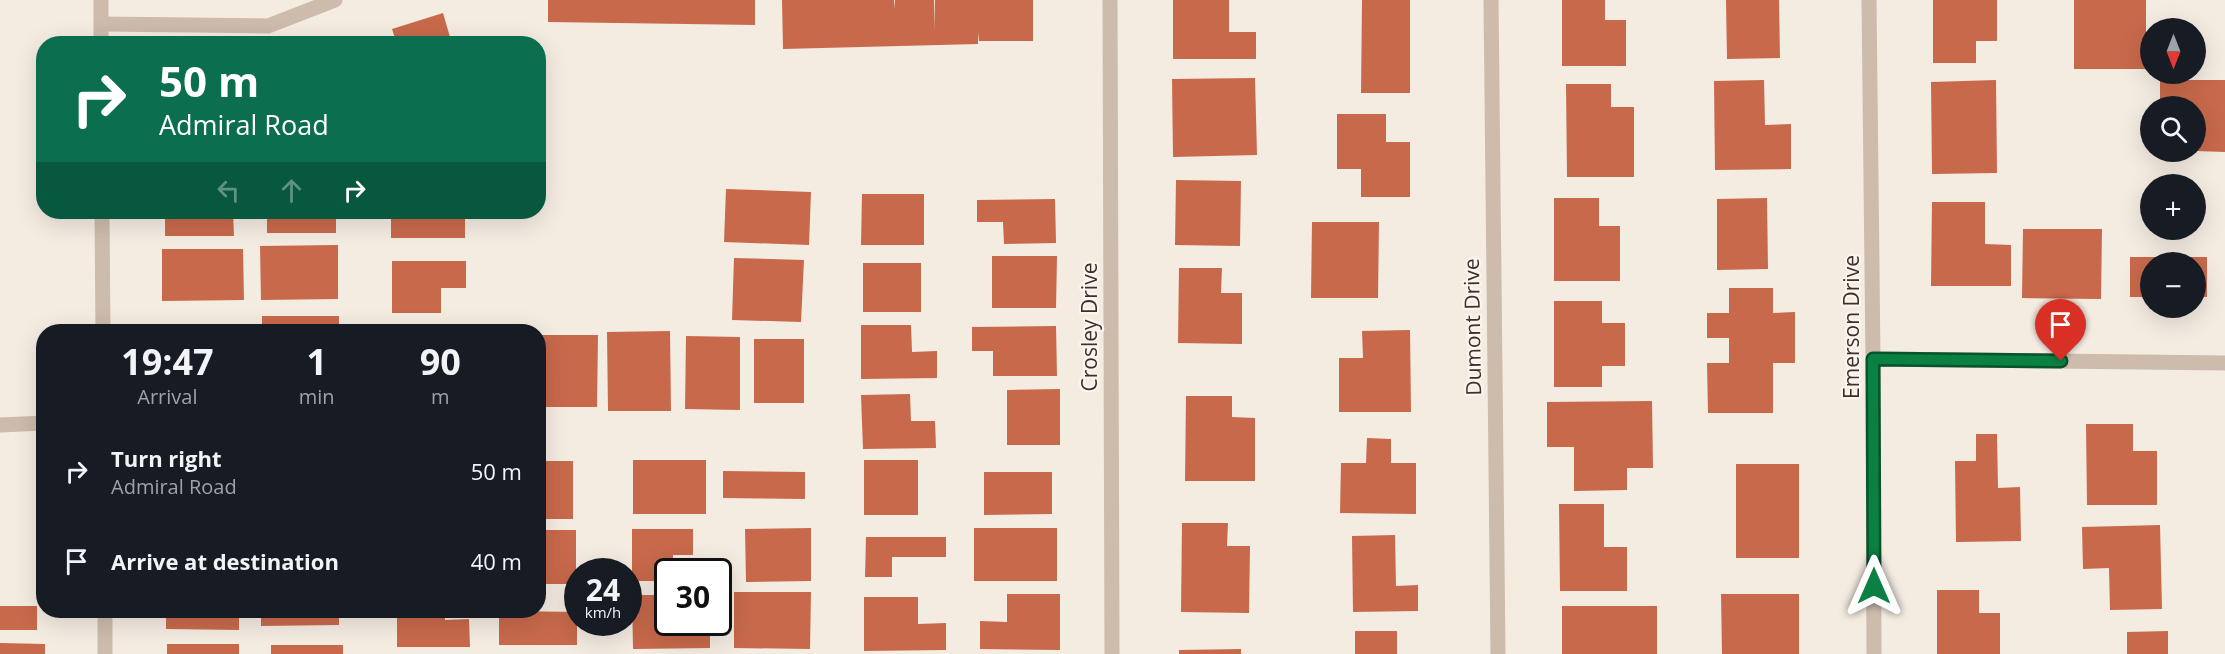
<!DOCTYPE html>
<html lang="en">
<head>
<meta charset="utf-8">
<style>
	body { margin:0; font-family:"Open Sans",sans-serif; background:#242831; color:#f1f3f6; height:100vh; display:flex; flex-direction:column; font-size:22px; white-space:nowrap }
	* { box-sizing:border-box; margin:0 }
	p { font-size:20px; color:#9ea1a6 }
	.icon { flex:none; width:33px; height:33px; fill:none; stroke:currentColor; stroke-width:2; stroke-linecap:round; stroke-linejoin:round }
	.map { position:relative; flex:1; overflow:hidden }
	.panel { position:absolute; left:36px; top:324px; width:510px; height:294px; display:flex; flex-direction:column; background:#171b24; border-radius:24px; box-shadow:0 6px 24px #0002 }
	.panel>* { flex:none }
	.banner { position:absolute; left:36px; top:36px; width:510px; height:183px; border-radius:24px; box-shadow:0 6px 24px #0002; background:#0b6e4f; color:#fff; overflow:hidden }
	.needle { width:39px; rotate:180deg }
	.tools { position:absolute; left:2140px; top:18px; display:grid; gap:12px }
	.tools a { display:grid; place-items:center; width:66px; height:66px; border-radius:50%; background:#171b24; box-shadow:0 6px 24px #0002; font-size:30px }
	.speed { position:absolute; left:564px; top:558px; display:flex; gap:12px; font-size:30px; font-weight:700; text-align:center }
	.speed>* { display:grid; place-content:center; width:78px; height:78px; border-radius:50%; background:#171b24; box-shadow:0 6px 24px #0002; line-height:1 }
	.speed small { font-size:15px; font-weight:400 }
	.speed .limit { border:3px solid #111; border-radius:9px; background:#fff; color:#111 }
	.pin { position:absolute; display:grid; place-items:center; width:51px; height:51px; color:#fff; margin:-62px -26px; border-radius:50% 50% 50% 0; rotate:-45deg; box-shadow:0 0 6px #0007 }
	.pin .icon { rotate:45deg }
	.me { position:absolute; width:66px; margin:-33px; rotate:0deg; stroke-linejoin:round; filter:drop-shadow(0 0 4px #0008) }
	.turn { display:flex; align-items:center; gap:21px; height:126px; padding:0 24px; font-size:27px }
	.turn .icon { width:78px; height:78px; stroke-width:2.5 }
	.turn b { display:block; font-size:42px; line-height:51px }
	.lanes { display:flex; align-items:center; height:57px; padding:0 24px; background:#0003; justify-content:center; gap:30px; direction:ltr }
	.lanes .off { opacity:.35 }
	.eta { display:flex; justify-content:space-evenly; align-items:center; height:102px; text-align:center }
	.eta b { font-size:36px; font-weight:700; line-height:42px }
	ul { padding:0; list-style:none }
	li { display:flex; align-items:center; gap:18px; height:90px; padding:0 24px }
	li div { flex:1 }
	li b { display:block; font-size:22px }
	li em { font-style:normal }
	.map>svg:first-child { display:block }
	.building { fill:#c8694b }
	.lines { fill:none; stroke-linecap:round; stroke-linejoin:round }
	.service { stroke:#cdbbac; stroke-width:15 }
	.minor { stroke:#cdbbac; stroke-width:15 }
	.tertiary { stroke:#cdbbac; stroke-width:15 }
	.route-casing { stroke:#07532c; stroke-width:15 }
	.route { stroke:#0b8043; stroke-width:10 }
	.labels { text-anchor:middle; stroke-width:4.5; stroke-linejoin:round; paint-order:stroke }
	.street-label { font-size:21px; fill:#3b302b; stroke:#fbf5ee }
</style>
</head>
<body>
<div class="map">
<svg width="2225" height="654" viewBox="0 0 2225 654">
	<rect width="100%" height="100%" fill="#f4ebe1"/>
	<!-- building -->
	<path class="building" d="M548 0H755V25L548 22Z
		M782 0H894V9L895 0H934L935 30V0H1033V41H979L978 32V44L783 49Z
		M1173 0H1229V32H1256V59H1173Z
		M1362 0H1410V93H1361Z
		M1562 0H1605V20H1626V66H1562Z
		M1726 0H1779L1780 58 1727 59Z
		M1933 0H1997V41H1976V63H1933Z
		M2074 0H2146V69H2074Z
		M443 13 452 44H397L392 29Z
		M1255 78 1257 155 1173 157 1172 79Z
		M1764 80 1765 125 1791 124V169L1715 170 1714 81Z
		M1996 80 1997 173 1932 174 1931 82Z
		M2160 80H2225V152L2196 151V106H2160Z
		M1566 84H1611V107H1634V177H1567Z
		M1337 114H1386V142H1410V197H1361V169H1337Z
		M1176 180 1241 181 1240 246 1175 245Z
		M726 189 811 192 809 245 724 242Z
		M862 194H924V245H861Z
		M1554 198H1599V226H1620V281H1554Z
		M1767 198 1768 269 1717 270V199Z
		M1055 199 1056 243 1004 244 1003 222H977V200Z
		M1932 202H1985V244L2011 245V286H1931Z
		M165 212H233L234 236H165Z
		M267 212H336V233H267Z
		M391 212H465V238H391Z
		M1312 222H1379L1378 298H1311Z
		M2023 229H2102L2101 299 2022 298Z
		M338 245V299L261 300 260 246Z
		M162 249H243L244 300 162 301Z
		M992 256H1057L1056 308H992Z
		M2130 257H2207V297H2196V262H2151V297H2130Z
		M734 258 804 260 801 322 732 320Z
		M392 261H466V288H441V313H392Z
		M863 263H921V312H863Z
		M1179 268H1222L1221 293H1242V344L1178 343Z
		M1729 288H1773V313L1795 312V363H1773V413H1708L1707 363H1729V338H1707V313H1729Z
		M1554 301H1602V323H1625V366H1602V387H1554Z
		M262 316H339V332H262Z
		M526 324V332H497V325Z
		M861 325H911L912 352 937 351V378L861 379Z
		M1056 326 1057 376H993V351H972V327Z
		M1410 330 1411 412H1339V358H1363L1362 331Z
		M670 331 671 411H608L607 332Z
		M538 335H598L597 407H538Z
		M686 336 740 337V410L685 409Z
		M754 339H804V403H754Z
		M1060 389V445H1007V390Z
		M910 394 911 421H935L936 448 863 449 861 395Z
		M1186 396H1232V417L1255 418V481H1185Z
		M1652 401 1653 468H1627V490L1574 491V447H1547V402Z
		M2086 424H2133V451H2157V505H2087Z
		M1976 434H1997L1998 488 2020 487 2021 541 1956 542 1955 461H1976Z
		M1367 438 1391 439V463H1416V514L1340 513 1341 463H1366Z
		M633 460H706V514H633Z
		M864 460H918V515H864Z
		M538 461H573V519H538Z
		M1736 464H1799V558H1736Z
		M723 471 805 472V499L723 498Z
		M984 472H1052V514L984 515Z
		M1559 504H1604V547H1627V591H1560Z
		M1182 523H1228L1227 546H1250L1249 613 1181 612Z
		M2160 525 2162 609 2110 610 2109 568 2083 569 2082 527Z
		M811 528V581L746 582 745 529Z
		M974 528H1057V581H974Z
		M632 529H693V555H673V572H668V581H632Z
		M538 530H576V584H538Z
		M1395 535 1396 586 1418 585V611L1353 612 1352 536Z
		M866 537H946V557H892V577H865Z
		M1937 590H1979V613H2000V654H1937Z
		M734 592H811L810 649 734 648Z
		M1007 594H1060V650L980 649V621L1007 622Z
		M1721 594H1799V654H1722Z
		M632 595H668V622H710V648L633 649Z
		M864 597H918V624L946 623V650L864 651Z
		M0 606H37V630H0Z
		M1562 606H1657V654H1562Z
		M166 610H239V630L166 629Z
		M261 610H339V625L261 626Z
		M397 610H445V620L469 619 470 647H397Z
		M499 611 577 612V645H499Z
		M1355 631H1397V654H1355Z
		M2168 631V654H2127V632Z
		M0 643 45 644V654H0Z
		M167 644H239V654H167Z
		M271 645H343V654H271Z
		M1241 649V654H1179V650Z"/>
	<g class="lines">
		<!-- service -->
		<path class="service" d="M0 425 44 423"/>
		<!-- minor -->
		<path class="minor" d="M1110 0 1112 654
			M1491 0 1498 654
			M1869 0 1873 359 1874 654
			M101 24 268 26 335 0
			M1873 359 2225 363"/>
		<!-- tertiary -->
		<path class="tertiary" d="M101 0V44
			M102 212 103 332
			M105 610V654"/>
	</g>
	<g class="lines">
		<defs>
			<path id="route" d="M1874 586 1873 359 2061 361"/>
		</defs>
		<!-- route casing -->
		<use href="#route" class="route-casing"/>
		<!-- route -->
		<use href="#route" class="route"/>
	</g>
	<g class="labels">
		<!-- street labels -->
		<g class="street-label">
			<text transform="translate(1090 327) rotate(-90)" y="7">Crosley Drive</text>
			<text transform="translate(1473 327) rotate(-91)" y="7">Dumont Drive</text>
			<text transform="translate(1852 327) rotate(-90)" y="7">Emerson Drive</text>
		</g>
	</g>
</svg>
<div class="tools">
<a><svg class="needle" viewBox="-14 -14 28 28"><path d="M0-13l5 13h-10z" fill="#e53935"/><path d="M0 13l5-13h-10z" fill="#9ea1a6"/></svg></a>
<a><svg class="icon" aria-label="search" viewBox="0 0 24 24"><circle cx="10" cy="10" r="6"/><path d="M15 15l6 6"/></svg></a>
<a>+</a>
<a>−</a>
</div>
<div class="speed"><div>24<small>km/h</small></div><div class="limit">30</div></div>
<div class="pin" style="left:2061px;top:361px;background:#d93025"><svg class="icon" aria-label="arrive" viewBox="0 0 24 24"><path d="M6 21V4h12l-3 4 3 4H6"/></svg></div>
<svg class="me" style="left:1874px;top:586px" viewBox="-20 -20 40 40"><path d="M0-17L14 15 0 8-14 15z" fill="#0b8043" stroke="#fff" stroke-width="4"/></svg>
<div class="banner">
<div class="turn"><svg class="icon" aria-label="right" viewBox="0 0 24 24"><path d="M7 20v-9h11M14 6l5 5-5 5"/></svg><div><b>50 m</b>Admiral Road</div></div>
<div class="lanes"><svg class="icon off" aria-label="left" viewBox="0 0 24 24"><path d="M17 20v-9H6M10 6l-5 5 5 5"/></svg><svg class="icon off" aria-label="ahead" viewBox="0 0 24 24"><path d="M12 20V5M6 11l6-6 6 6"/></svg><svg class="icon" aria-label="right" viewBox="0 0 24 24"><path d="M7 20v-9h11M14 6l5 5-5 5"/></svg></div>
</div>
<section class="panel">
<div class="eta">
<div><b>19:47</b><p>Arrival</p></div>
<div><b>1</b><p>min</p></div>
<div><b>90</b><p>m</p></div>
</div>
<ul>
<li><svg class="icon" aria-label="right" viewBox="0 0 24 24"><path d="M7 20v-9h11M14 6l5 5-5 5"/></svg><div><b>Turn right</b><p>Admiral Road</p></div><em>50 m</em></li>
<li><svg class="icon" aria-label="arrive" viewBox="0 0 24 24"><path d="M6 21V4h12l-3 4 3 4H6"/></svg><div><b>Arrive at destination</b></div><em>40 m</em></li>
</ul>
</section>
</div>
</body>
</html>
